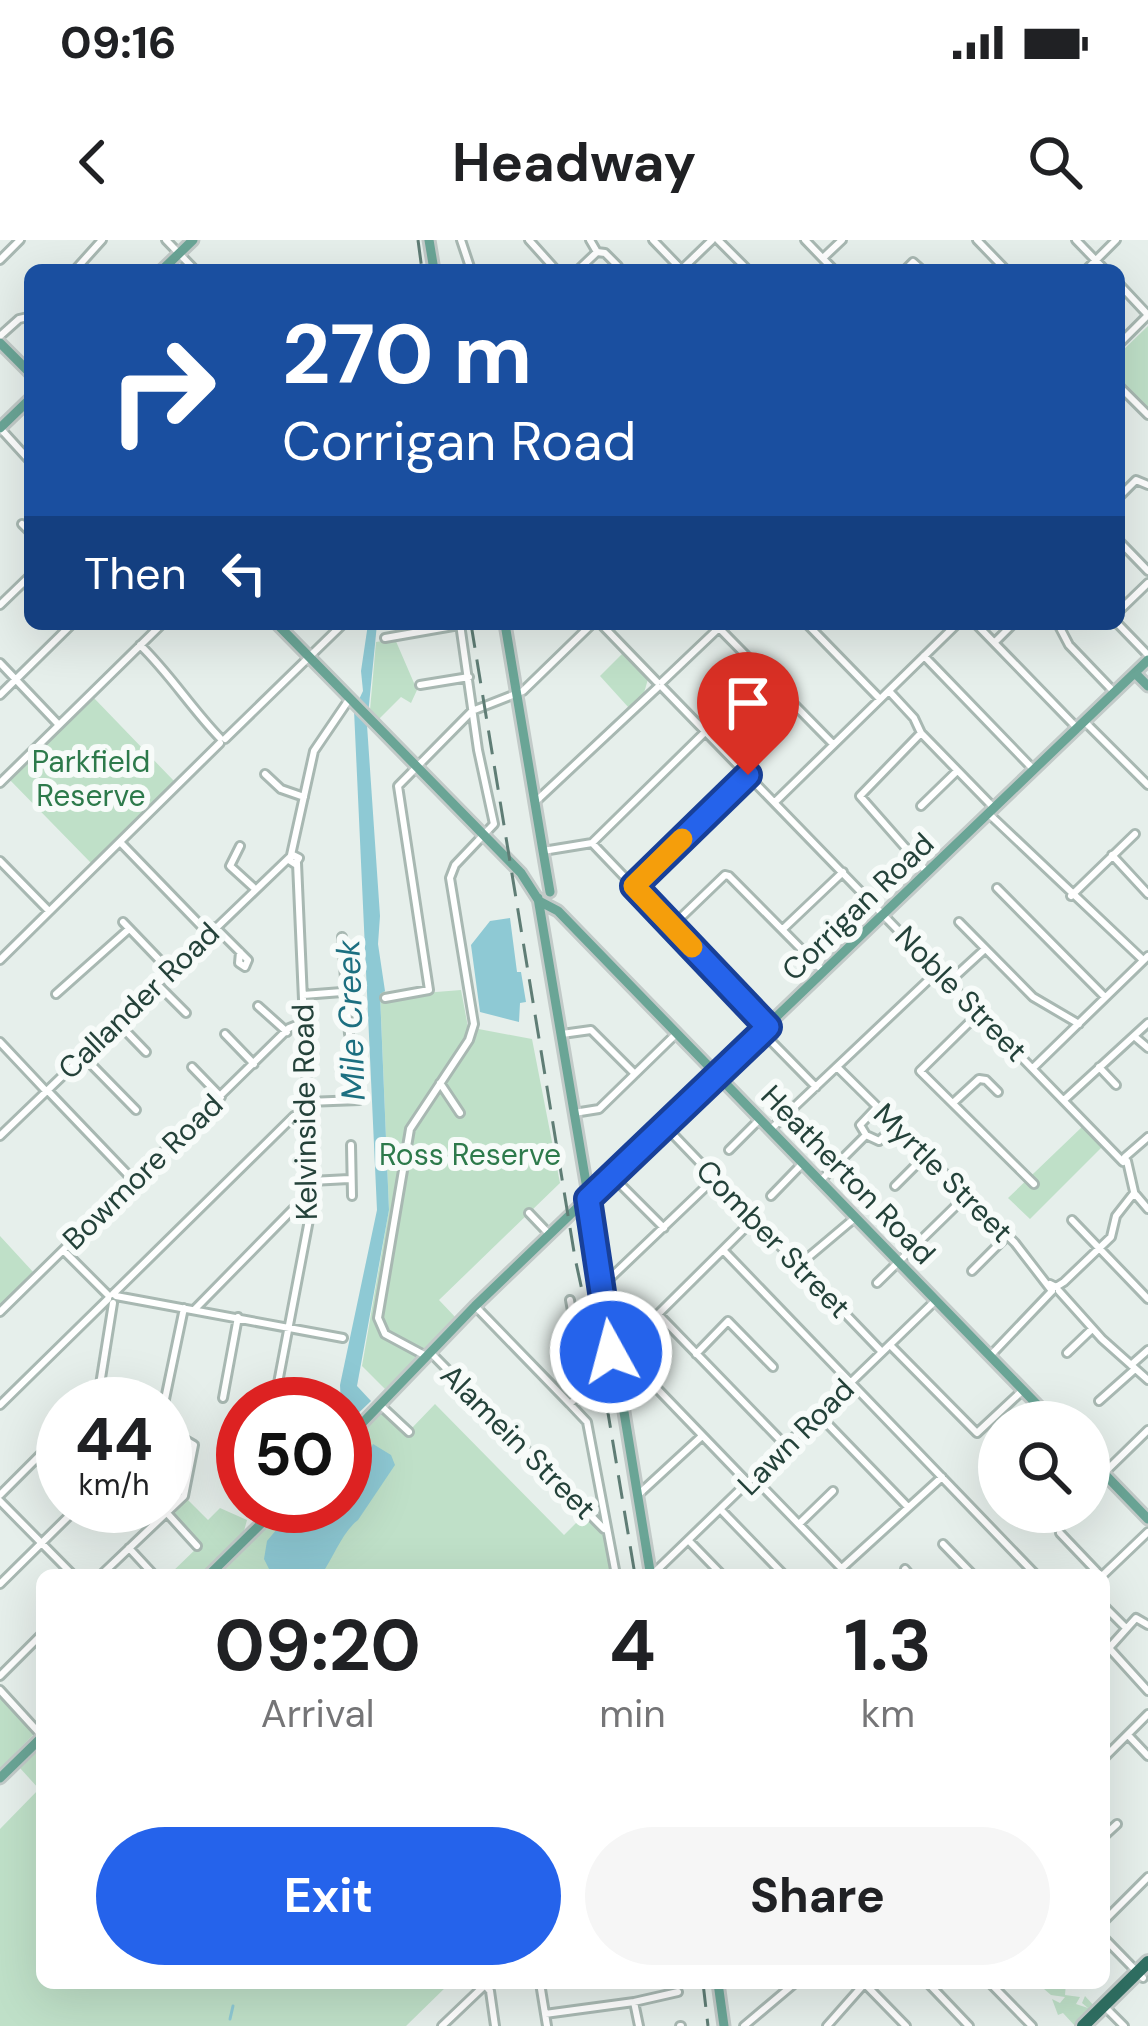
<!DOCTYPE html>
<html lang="en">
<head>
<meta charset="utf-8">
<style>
	body { margin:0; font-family:"DM Sans",sans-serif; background:#f6f6f6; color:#202124; height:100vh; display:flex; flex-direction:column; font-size:45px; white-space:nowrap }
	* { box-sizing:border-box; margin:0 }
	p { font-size:39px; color:#757577 }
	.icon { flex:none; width:66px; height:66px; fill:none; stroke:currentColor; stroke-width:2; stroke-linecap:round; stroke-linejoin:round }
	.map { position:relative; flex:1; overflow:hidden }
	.sheet { position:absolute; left:36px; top:1329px; width:1074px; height:420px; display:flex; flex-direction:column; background:#fff; border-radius:18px; box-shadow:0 12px 48px #0002 }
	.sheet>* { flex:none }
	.guide { position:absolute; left:24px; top:24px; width:1101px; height:366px; border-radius:18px; box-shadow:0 12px 48px #0002; background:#1a4fa0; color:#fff; overflow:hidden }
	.tools { position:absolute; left:978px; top:1161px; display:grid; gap:24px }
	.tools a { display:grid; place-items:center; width:132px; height:132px; border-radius:50%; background:#fff; box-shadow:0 12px 48px #0002; font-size:60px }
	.speed { position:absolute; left:36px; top:1137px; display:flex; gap:24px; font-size:60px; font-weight:700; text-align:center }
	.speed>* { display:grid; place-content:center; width:156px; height:156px; border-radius:50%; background:#fff; box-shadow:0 12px 48px #0002; line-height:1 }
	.speed small { font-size:30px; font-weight:400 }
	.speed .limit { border:18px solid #d22; background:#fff; color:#111 }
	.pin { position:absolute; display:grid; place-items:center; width:102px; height:102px; color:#fff; margin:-123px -51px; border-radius:50% 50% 50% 0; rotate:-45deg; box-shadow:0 0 12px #0007 }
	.pin .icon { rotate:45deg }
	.me { position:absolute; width:132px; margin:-66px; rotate:353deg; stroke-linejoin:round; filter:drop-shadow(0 0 9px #0008) }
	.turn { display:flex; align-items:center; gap:42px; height:252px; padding:0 60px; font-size:54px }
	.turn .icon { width:156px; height:156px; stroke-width:2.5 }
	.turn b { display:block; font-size:84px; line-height:102px }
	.then { display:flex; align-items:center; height:114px; padding:0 60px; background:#0003; gap:24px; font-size:45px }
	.eta { display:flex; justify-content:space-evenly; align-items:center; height:204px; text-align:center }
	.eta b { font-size:72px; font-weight:700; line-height:84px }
	.cta { display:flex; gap:24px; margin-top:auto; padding:24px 60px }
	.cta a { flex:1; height:138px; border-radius:72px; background:#2563eb; color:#fff; font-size:48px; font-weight:700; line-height:138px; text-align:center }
	.cta a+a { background:#f6f6f6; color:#202124 }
	.status { display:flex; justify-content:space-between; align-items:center; height:84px; padding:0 60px; background:#fff; direction:ltr }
	.status svg { height:33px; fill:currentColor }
	header { display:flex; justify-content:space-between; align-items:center; height:156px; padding:0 60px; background:#fff; font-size:54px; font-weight:700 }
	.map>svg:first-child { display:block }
	.green { fill:#bfe0c8 }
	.water { fill:#8ec9d4 }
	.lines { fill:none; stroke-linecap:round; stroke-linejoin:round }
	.stream { stroke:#8ec9d4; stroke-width:3 }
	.minor-casing { stroke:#a8b8b2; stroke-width:12 }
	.major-casing { stroke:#c2cac8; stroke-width:15 }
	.highway-casing { stroke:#c2cac8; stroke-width:18 }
	.minor { stroke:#fff; stroke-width:6 }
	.major { stroke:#6aa596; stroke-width:9 }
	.highway { stroke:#2f6f62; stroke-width:12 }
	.rail { stroke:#5f7d75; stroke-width:3; stroke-dasharray:24 12; stroke-linecap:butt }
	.route-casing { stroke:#184099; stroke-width:30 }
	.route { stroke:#2563eb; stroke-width:21 }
	.slow { stroke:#f59e0b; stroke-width:21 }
	.labels { text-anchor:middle; stroke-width:12; stroke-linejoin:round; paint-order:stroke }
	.park-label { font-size:30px; fill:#2d7a4b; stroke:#f7fbf9 }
	.street-label { font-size:30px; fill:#24423a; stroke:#f7fbf9 }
	.water-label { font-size:33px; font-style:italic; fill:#1c6f80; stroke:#f7fbf9 }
</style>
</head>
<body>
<div class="status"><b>09:16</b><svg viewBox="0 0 49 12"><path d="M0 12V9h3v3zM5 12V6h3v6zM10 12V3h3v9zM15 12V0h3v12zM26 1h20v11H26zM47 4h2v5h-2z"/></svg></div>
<header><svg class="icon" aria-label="back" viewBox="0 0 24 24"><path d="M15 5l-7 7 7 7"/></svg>Headway<svg class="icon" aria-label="search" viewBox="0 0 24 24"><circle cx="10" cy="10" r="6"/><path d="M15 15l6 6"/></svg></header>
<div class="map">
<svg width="1148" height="1786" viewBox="0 0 1148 1786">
	<rect width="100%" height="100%" fill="#e6efeb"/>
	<!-- green -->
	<path class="green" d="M1148 86V169L1119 140V114Z
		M395 399 417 450 411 463 401 457 379 479 370 470 376 402Z
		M623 413 648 439 644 453 629 468 600 436Z
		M93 457 174 541 91 623 8 538Z
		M461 750 468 787 532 799 560 943 439 1060 457 1079 385 1149 362 1126 389 970 380 753 385 751 386 756Z
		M1083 886 1103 906 1030 979 1008 958Z
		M0 996 34 1033 0 1066Z
		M435 1164 564 1295 584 1275 605 1296 613 1335H217L287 1266H345V1208L388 1166 410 1190Z
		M187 1259 208 1280 220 1268 247 1280 244 1291 200 1335H169L201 1304 173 1275Z
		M0 1456 35 1493 0 1529Z
		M42 1507V1743H450L406 1786H0V1589L39 1549 20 1528Z
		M1037 1743H1066L1065 1755 1080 1757 1076 1764 1088 1768 1082 1763 1085 1756 1096 1768 1075 1786 1063 1773 1058 1775 1052 1759 1060 1763 1065 1757 1051 1755Z"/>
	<!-- water -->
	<path class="water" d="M368 384H377L367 485 380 676 378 704 385 751 380 754 389 970 357 1146 371 1161 348 1183 347 1240 345 1164H341L340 1145 377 970 354 470 363 451 361 431Z
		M510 678 517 732H521L526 762 520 763 519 782 480 772 471 705 490 681Z
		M373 1204 391 1215 395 1225 358 1280C342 1292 333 1319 321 1335H272L264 1319 267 1301 296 1266H345V1241L350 1249Z"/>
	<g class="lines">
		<!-- stream -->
		<path class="stream" d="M230 1779 233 1766"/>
		<defs>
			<path id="minor" d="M166 0 195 30
				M461 0 471 30
				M529 0 556 30
				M590 0 597 12 605 13 618 26
				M653 0 682 30
				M718 0 748 30
				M805 0 834 30
				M977 0 1006 30
				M1076 0 1105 30
				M823 18 842 0
				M0 20 20 0
				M75 30 102 0
				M578 30 597 12
				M681 30 712 0
				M905 30 913 22 922 30
				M1086 30 1116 0
				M1119 44 1148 75 1119 104
				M0 96 19 79 28 77
				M1119 146 1148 175
				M0 188 30 221
				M1119 257 1136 240 1148 245
				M22 284 30 292
				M1119 301 1148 331
				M0 365 30 336
				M1119 371 1148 343
				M601 384 657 442
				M807 384 880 459
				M976 384 1078 489
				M1058 384 1069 405 1115 453
				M1118 384 1148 415
				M719 388 833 504
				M385 398 459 385
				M995 402 1013 384
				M140 405C170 434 191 468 220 498
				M924 416 1034 530
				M0 423 59 485
				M662 442 723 384
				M420 445 469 437
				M662 447 1123 922
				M889 451 914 478 921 493 993 567
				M0 455 72 384
				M1085 482 1148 545
				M921 493 860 556 926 631
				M225 499 343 384
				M265 534 281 549 304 557
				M0 543 162 384
				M775 562 957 384
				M534 563 658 447
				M921 566 957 531
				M990 575 1143 720
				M120 602 208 693
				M592 603 768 787
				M240 606 230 626 253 647
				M543 611 592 603 706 491
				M291 615 314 511 350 458
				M293 615 299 618 295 624 289 620Z
				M1112 615 1148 654
				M0 621 49 671
				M635 645 748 535
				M997 648 1104 756
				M1071 656 1135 594
				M123 682 170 731
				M959 682 1033 757 1079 784
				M672 686 725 635 729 636 822 730
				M215 687 248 720 245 727 239 723 240 712
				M783 689 843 632
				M342 697 349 794
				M0 720 220 503
				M949 742 985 709
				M157 744 186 773
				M56 754 129 689
				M303 755 342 752
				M385 758 429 750 398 546 472 471 523 451 592 384
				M258 766 287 792
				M979 773 920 831 1034 944
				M117 782 146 812
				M762 792 816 847
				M225 794 254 824
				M562 794 591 790 635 834
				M1134 796 1148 808
				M0 802 46 851
				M83 816 136 870
				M192 827 221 857
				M837 827 1015 1003 1052 1051
				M1099 827 1116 845
				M1033 828 1148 716
				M440 843 460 873
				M47 850 134 941
				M1064 860 1148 783
				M307 862 359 860
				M953 863 979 839 986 840 998 852
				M574 873 599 869 677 793
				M664 885 882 1112
				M771 889 938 731
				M866 895 860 885 877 867
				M0 896 290 617
				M351 905 352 956
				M729 910 760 879
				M1125 917 1148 897
				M1127 921 1135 956
				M612 936 664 988
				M311 941 349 939
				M820 941 866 895 879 901 895 886
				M895 946 927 914
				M1136 955 1148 969
				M771 956 802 924
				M529 973 550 995
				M1072 980 1148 1059
				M64 1011 109 1056
				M724 1011 1036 1335
				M799 1025 856 977
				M972 1031 1007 996
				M877 1043 967 955
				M604 1044 714 939
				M1050 1044 1056 1047 1064 1042 1111 997 1116 976 1134 953
				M1059 1051 1102 1099 1148 1140
				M113 1054 294 876 308 870
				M116 1056 343 1098
				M570 1060 586 1148 570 1164 587 1182 616 1335
				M475 1066 570 1164
				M195 1069 302 960 312 958
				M0 1072 289 788 304 782
				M659 1075 786 1206
				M890 1105 977 1193 1023 1150
				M430 1112 604 1289
				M620 1112 754 979
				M1067 1113 1092 1089
				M696 1114 728 1081 773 1127
				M426 1116 385 1094 378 1078 410 889 469 800 474 784 450 638 455 625 494 584 478 510 460 384
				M990 1116 1052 1051
				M1131 1125 1148 1110
				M621 1153 645 1136 749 1244
				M223 1158 238 1077
				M1099 1161 1135 1129
				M92 1164 98 1157 113 1063
				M164 1164 184 1068
				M274 1164 312 964 297 623
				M0 1165 108 1059
				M380 1165 409 1192
				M819 1175 908 1267
				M1104 1233 1148 1190
				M754 1238 848 1335
				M639 1254 702 1196
				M0 1255 63 1192
				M0 1261 73 1335
				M256 1266 261 1283
				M722 1271 784 1335
				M167 1273 197 1306
				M799 1284 833 1251
				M1060 1293 1100 1335
				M690 1302 722 1335
				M943 1304 973 1335
				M129 1308 154 1335
				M842 1328 942 1237
				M905 1329 910 1335
				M655 1332 936 1060
				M101 1335 184 1256 194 1205 165 1188
				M1103 1335 1148 1292
				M0 1344 79 1266
				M1104 1366 1126 1388
				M1148 1385 1136 1378 1109 1408 1148 1451
				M0 1436 42 1394
				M0 1450 42 1496
				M1128 1495 1148 1516
				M1104 1518 1148 1474
				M1104 1596 1117 1584
				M1104 1681 1148 1637
				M1104 1698 1143 1738
				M540 1743 547 1786
				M864 1743 906 1786
				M928 1743 969 1786
				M990 1743 1032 1786
				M634 1762 639 1786
				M1109 1771 1124 1786
				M545 1774 634 1762 678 1752
				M442 1786 485 1745 490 1751 495 1786
				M680 1786H681
				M744 1786 795 1743
				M827 1786 865 1743"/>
			<path id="major" d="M429 0 434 30
				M162 30 193 0
				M0 103 30 133
				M0 188 30 159
				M277 384 521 633 539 661 558 671 1054 1182
				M505 384 543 611
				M1135 433 1148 446
				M543 611 550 652
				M538 658 614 1109
				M616 1108 620 1113 615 1117 612 1113Z
				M615 1117 650 1331
				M345 1201 475 1066 1148 420
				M1089 1218 1148 1279
				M209 1335 279 1266
				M0 1538 42 1497
				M718 1743 724 1786"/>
			<path id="highway" d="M1083 1786 1148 1722"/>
		</defs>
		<!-- minor casing -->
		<use href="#minor" class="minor-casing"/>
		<!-- major casing -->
		<use href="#major" class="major-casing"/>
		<!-- highway casing -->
		<use href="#highway" class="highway-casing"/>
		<!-- minor -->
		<use href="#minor" class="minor"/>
		<!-- major -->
		<use href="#major" class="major"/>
		<!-- highway -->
		<use href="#highway" class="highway"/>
		<!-- rail -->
		<path class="rail" d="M418 0 422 30
			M471 384 575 1018 606 1161 635 1335
			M703 1743 708 1786"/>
	</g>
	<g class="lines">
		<defs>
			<path id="route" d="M611 1112 588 959 768 787 634 646 748 535"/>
		</defs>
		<!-- route casing -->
		<use href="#route" class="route-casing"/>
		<!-- route -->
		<use href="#route" class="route"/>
		<!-- slow -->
		<path class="slow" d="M682 599 634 646 692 707"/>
	</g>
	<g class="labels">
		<!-- park labels -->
		<g class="park-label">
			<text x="91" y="532">Parkfield<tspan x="91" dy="34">Reserve</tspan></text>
			<text x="470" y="925">Ross Reserve</text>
		</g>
		<!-- street labels -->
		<g class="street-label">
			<text transform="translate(858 667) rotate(-44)" y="10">Corrigan Road</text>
			<text transform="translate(961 754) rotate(46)" y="10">Noble Street</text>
			<text transform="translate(139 761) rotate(-44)" y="10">Callander Road</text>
			<text transform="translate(305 872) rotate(-91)" y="10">Kelvinside Road</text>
			<text transform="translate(143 932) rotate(-44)" y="10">Bowmore Road</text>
			<text transform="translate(943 933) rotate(45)" y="10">Myrtle Street</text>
			<text transform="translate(848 935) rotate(46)" y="10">Heatherton Road</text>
			<text transform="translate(773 999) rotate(46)" y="10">Comber Street</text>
			<text transform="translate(796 1197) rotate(-45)" y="10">Lawn Road</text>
			<text transform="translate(518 1202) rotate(45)" y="10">Alamein Street</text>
		</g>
		<!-- water labels -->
		<g class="water-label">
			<text transform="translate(350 780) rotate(-92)" y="12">Mile Creek</text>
		</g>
	</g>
</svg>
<div class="tools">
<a><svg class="icon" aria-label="search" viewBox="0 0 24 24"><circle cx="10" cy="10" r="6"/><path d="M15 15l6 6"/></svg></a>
</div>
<div class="speed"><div>44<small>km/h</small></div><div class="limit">50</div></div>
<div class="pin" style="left:748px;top:535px;background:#d93025"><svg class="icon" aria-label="arrive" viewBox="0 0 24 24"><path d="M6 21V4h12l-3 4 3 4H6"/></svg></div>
<svg class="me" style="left:611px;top:1112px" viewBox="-20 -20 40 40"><circle r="17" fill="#2563eb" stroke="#fff" stroke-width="3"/><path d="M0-11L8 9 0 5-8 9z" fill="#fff"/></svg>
<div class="guide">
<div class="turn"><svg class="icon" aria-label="right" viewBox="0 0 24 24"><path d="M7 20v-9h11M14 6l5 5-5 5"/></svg><div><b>270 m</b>Corrigan Road</div></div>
<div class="then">Then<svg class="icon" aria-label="left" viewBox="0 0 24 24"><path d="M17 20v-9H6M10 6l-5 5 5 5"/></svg></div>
</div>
<section class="sheet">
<div class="eta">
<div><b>09:20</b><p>Arrival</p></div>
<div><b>4</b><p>min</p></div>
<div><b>1.3</b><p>km</p></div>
</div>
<div class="cta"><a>Exit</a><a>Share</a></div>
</section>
</div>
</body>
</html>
